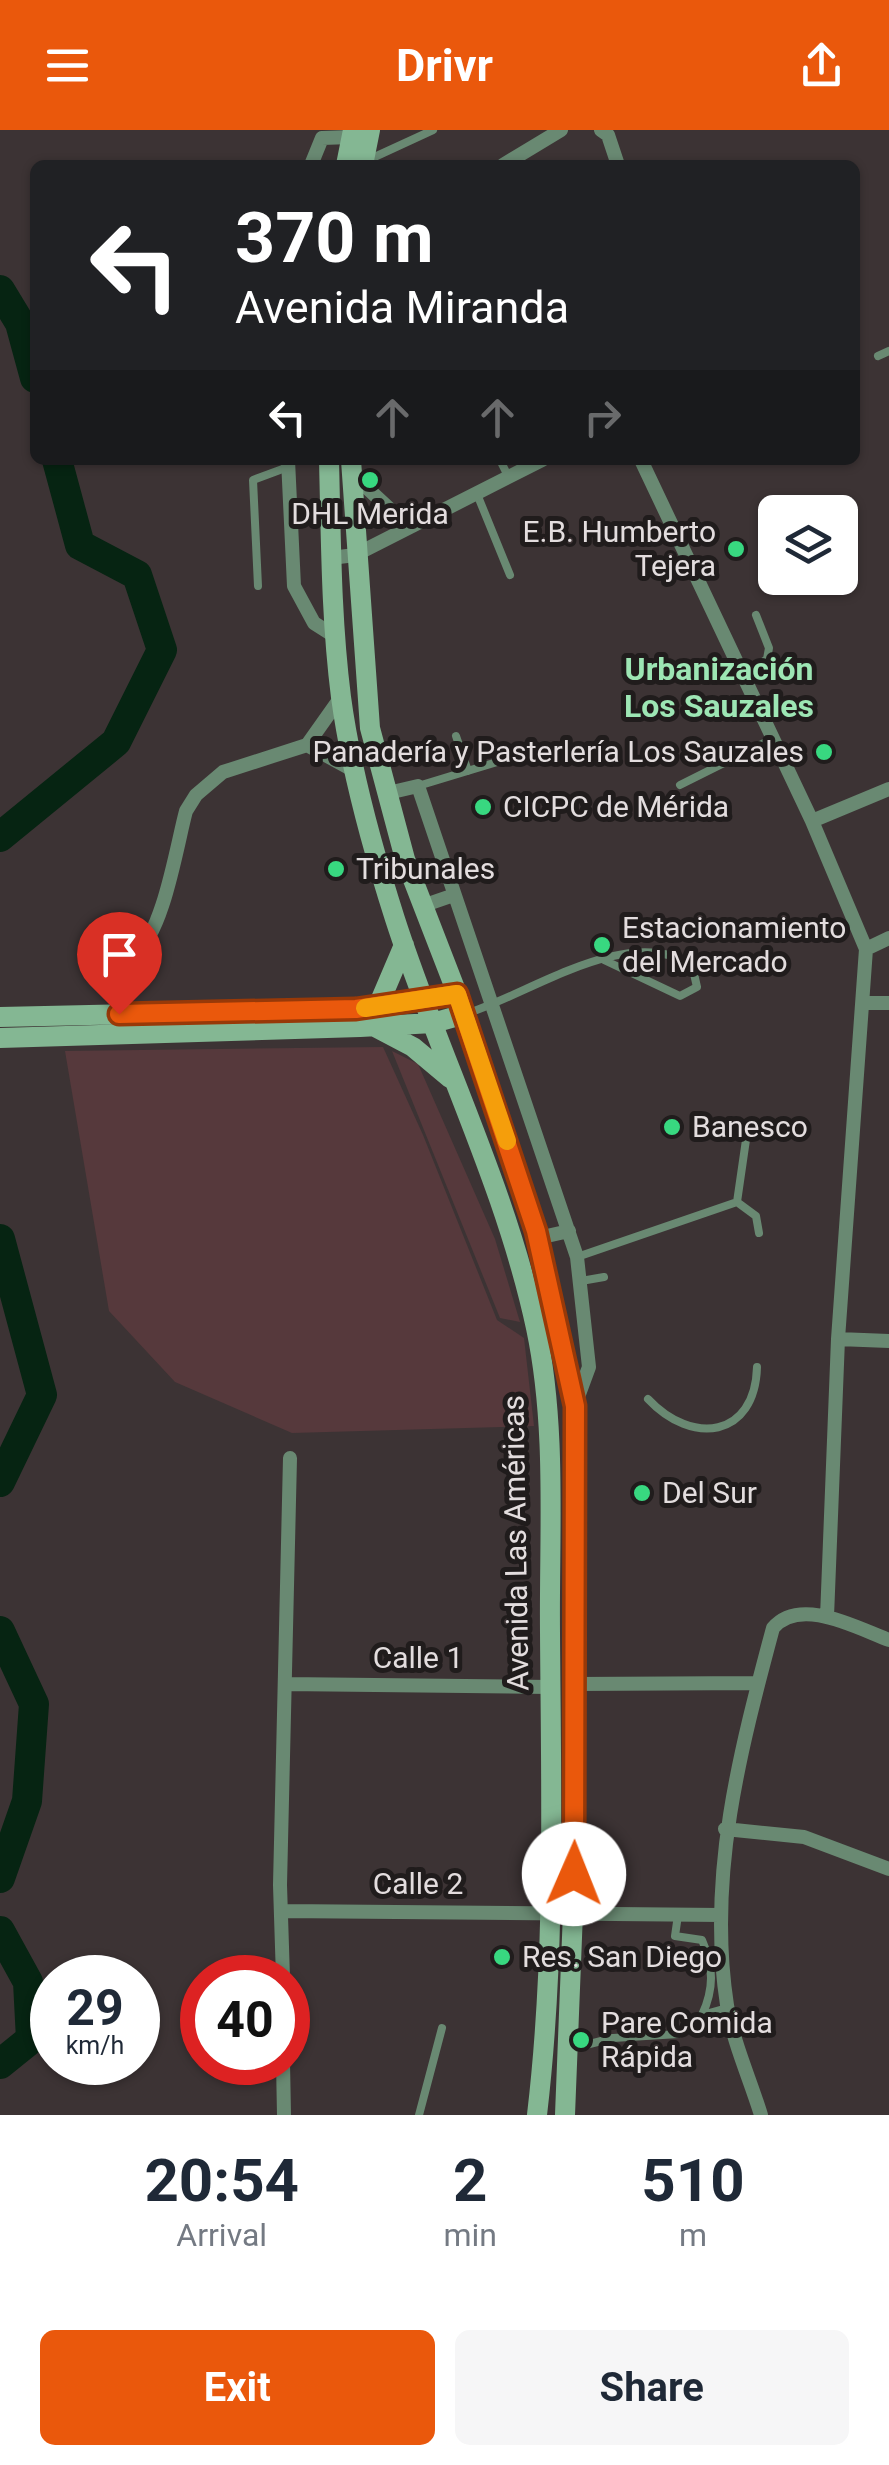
<!DOCTYPE html>
<html lang="en">
<head>
<meta charset="utf-8">
<style>
	body { margin:0; font-family:Roboto,sans-serif; background:#f6f6f7; color:#1f2937; height:100vh; display:flex; flex-direction:column; font-size:38px; white-space:nowrap }
	* { box-sizing:border-box; margin:0 }
	p { font-size:32px; color:#747a83 }
	.icon { flex:none; width:55px; height:55px; fill:none; stroke:currentColor; stroke-width:2; stroke-linecap:round; stroke-linejoin:round }
	.map { position:relative; height:1985px; overflow:hidden }
	.side { display:flex; flex-direction:column; background:#fff; flex:1 }
	.side>* { flex:none }
	.top-card { position:absolute; left:30px; top:30px; width:830px; height:305px; border-radius:15px; box-shadow:0 2px 8px #0004; background:#202124; color:#fff; overflow:hidden }
	.tools { position:absolute; left:758px; top:365px; display:grid; gap:20px }
	.tools a { display:grid; place-items:center; width:100px; height:100px; border-radius:15px; background:#fff; box-shadow:0 2px 8px #0004; font-size:50px }
	.speed { position:absolute; left:30px; top:1825px; display:flex; gap:20px; font-size:50px; font-weight:700; text-align:center }
	.speed>* { display:grid; place-content:center; width:130px; height:130px; border-radius:50%; background:#fff; box-shadow:0 2px 8px #0004; line-height:1 }
	.speed small { font-size:25px; font-weight:400 }
	.speed .limit { border:15px solid #d22; background:#fff; color:#111 }
	.pin { position:absolute; display:grid; place-items:center; width:85px; height:85px; color:#fff; margin:-102px -42px; border-radius:50% 50% 50% 0; rotate:-45deg; box-shadow:0 0 10px #0007 }
	.pin .icon { rotate:45deg }
	.me { position:absolute; width:110px; margin:-55px; rotate:1deg; stroke-linejoin:round; filter:drop-shadow(0 0 8px #0008) }
	.turn { display:flex; align-items:center; gap:35px; height:210px; padding:0 40px; font-size:45px }
	.turn .icon { width:130px; height:130px; stroke-width:2.5 }
	.turn b { display:block; font-size:70px; line-height:85px }
	.lanes { display:flex; align-items:center; height:95px; padding:0 40px; background:#0003; justify-content:center; gap:50px; direction:ltr }
	.lanes .off { opacity:.35 }
	.eta { display:flex; justify-content:space-evenly; align-items:center; height:170px; text-align:center }
	.eta b { font-size:60px; font-weight:700; line-height:70px }
	.action { display:flex; gap:20px; margin-top:auto; padding:20px 40px }
	.action a { flex:1; height:115px; border-radius:15px; background:#ea580c; color:#fff; font-size:40px; font-weight:700; line-height:115px; text-align:center }
	.action a+a { background:#f6f6f7; color:#1f2937 }
	header { display:flex; justify-content:space-between; align-items:center; height:130px; padding:0 40px; background:#ea580c; color:#fff; font-size:45px; font-weight:700 }
	.map>svg:first-child { display:block }
	.green { fill:#56393c }
	.lines { fill:none; stroke-linecap:round; stroke-linejoin:round }
	.river { stroke:#062412; stroke-width:30 }
	.lane { stroke:#698972; stroke-width:8 }
	.street { stroke:#698972; stroke-width:14 }
	.secondary { stroke:#84b793; stroke-width:20 }
	.route-casing { stroke:#983908; stroke-width:25 }
	.route { stroke:#ea580c; stroke-width:18 }
	.slow { stroke:#f59e0b; stroke-width:18 }
	.poi-dot { fill:#38d880; stroke:#201c1c; stroke-width:4 }
	.labels { text-anchor:middle; stroke-width:10; stroke-linejoin:round; paint-order:stroke }
	.poi-label { font-size:30px; fill:#e3ddde; stroke:#201c1c; text-anchor:start }
	.street-label { font-size:30px; fill:#e3ddde; stroke:#201c1c }
	.neighbourhood-label { font-size:32px; font-weight:bold; fill:#9de6b4; stroke:#201c1c }
</style>
</head>
<body>
<header><svg class="icon" aria-label="menu" viewBox="0 0 24 24"><path d="M4 6h16M4 12h16M4 18h16"/></svg>Drivr<svg class="icon" aria-label="share" viewBox="0 0 24 24"><path d="M12 15V3M7 8l5-5 5 5M5 13v7h14v-7"/></svg></header>
<div class="map">
<svg width="889" height="1985" viewBox="0 0 889 1985">
	<rect width="100%" height="100%" fill="#3c3334"/>
	<!-- green -->
	<path class="green" d="M383 917 423 1005 497 1190 524 1208 534 1296 292 1303 175 1252 109 1181 65 921Z
		M392 921 418 934 495 1109 520 1192 500 1188Z"/>
	<g class="lines">
		<!-- river -->
		<path class="river" d="M0 160 20 193 35 248
			M0 707 116 612 162 520 137 445 80 415 57 330
			M0 1109 42 1265 0 1352
			M0 1501 34 1574 27 1671 0 1748
			M0 1801 28 1852 31 1909 0 1934"/>
		<!-- lane -->
		<path class="lane" d="M368 30 433 0
			M878 226 889 221
			M500 330 508 346
			M477 364 510 445
			M258 456 253 350 288 337
			M740 547 767 529 769 518 756 485
			M456 606 468 641
			M680 655 772 609
			M418 656 517 626
			M468 883C532 863 627 794 692 835L697 857 680 866 604 830
			M737 1072 748 996
			M737 1072 756 1086 759 1103
			M577 1127 737 1072
			M581 1151 604 1147
			M648 1269C692 1316 755 1308 757 1237
			M678 1785 675 1806 702 1810C714 1837 714 1859 702 1885
			M570 1919 613 1908 679 1904 702 1885 727 1878
			M419 1985 442 1898"/>
		<!-- street -->
		<path class="street" d="M601 0 608 5 618 35
			M311 35 322 8 351 7
			M503 35 561 0
			M288 330 294 456 314 493 336 507
			M641 330 812 691 866 819 838 1209 827 1487
			M351 343 409 397
			M331 428 355 425 542 330
			M307 615 353 640
			M388 663 418 656 577 1127 589 1237 575 1275
			M812 691 889 659
			M425 775 454 765
			M866 819 889 808
			M91 833C106 831 123 832 136 822 163 804 177 714 186 681L196 665 223 642 307 615 341 567
			M863 873H889
			M538 1108 569 1101
			M838 1209 889 1211
			M285 1554 550 1557
			M576 1554 758 1553
			M725 1699 804 1707 889 1739
			M283 1781 721 1785
			M283 1848 280 1755 290 1328
			M283 1932 284 1985
			M761 1985C750 1949 733 1912 727 1875 707 1746 740 1621 773 1498 800 1466 857 1498 889 1510"/>
		<!-- secondary -->
		<path class="secondary" d="M346 35 353 0
			M363 35 370 0
			M329 330C331 409 331 488 341 567 351 642 372 717 395 789 439 926 506 1057 536 1198 557 1297 549 1402 550 1502 551 1664 556 1824 537 1985
			M351 330 370 598 405 729 465 884 536 1101 575 1276 573 1782 565 1985
			M378 876 404 815
			M0 887 356 879 457 865
			M375 897 413 917 450 948
			M0 908 360 897 433 893 465 884"/>
	</g>
	<g class="lines">
		<defs>
			<path id="route" d="M119 884 356 879 457 864 536 1101 575 1276 574 1744"/>
		</defs>
		<!-- route casing -->
		<use href="#route" class="route-casing"/>
		<!-- route -->
		<use href="#route" class="route"/>
		<!-- slow -->
		<path class="slow" d="M365 878 457 864 507 1011"/>
	</g>
	<!-- markers -->
	<g class="poi-dot">
		<circle cx="370" cy="350" r="10"/>
		<circle cx="736" cy="419" r="10"/>
		<circle cx="824" cy="622" r="10"/>
		<circle cx="483" cy="677" r="10"/>
		<circle cx="336" cy="739" r="10"/>
		<circle cx="602" cy="815" r="10"/>
		<circle cx="672" cy="997" r="10"/>
		<circle cx="642" cy="1363" r="10"/>
		<circle cx="502" cy="1827" r="10"/>
		<circle cx="581" cy="1910" r="10"/>
	</g>
	<g class="labels">
		<!-- poi labels -->
		<g class="poi-label">
			<text x="370" y="394" text-anchor="middle">DHL Merida</text>
			<text x="716" y="412" text-anchor="end">E.B. Humberto<tspan x="716" dy="34">Tejera</tspan></text>
			<text x="804" y="632" text-anchor="end">Panadería y Pasterlería Los Sauzales</text>
			<text x="503" y="687">CICPC de Mérida</text>
			<text x="356" y="749">Tribunales</text>
			<text x="622" y="808">Estacionamiento<tspan x="622" dy="34">del Mercado</tspan></text>
			<text x="692" y="1007">Banesco</text>
			<text x="662" y="1373">Del Sur</text>
			<text x="522" y="1837">Res. San Diego</text>
			<text x="601" y="1903">Pare Comida<tspan x="601" dy="34">Rápida</tspan></text>
		</g>
		<!-- street labels -->
		<g class="street-label">
			<text transform="translate(516 1413) rotate(-91)" y="10">Avenida Las Américas</text>
			<text x="418" y="1538">Calle 1</text>
			<text x="418" y="1764">Calle 2</text>
		</g>
		<!-- neighbourhood labels -->
		<g class="neighbourhood-label">
			<text x="719" y="550">Urbanización<tspan x="719" dy="37">Los Sauzales</tspan></text>
		</g>
	</g>
</svg>
<div class="tools">
<a><svg class="icon" aria-label="layers" viewBox="0 0 24 24"><path d="M12 4l9 5-9 5-9-5zM3 14l9 5 9-5"/></svg></a>
</div>
<div class="speed"><div>29<small>km/h</small></div><div class="limit">40</div></div>
<div class="pin" style="left:119px;top:884px;background:#d93025"><svg class="icon" aria-label="arrive" viewBox="0 0 24 24"><path d="M6 21V4h12l-3 4 3 4H6"/></svg></div>
<svg class="me" style="left:574px;top:1744px" viewBox="-20 -20 40 40"><circle r="19" fill="#fff"/><path d="M0-13L10 11 0 6-10 11z" fill="#ea580c"/></svg>
<div class="top-card">
<div class="turn"><svg class="icon" aria-label="left" viewBox="0 0 24 24"><path d="M17 20v-9H6M10 6l-5 5 5 5"/></svg><div><b>370 m</b>Avenida Miranda</div></div>
<div class="lanes"><svg class="icon" aria-label="left" viewBox="0 0 24 24"><path d="M17 20v-9H6M10 6l-5 5 5 5"/></svg><svg class="icon off" aria-label="ahead" viewBox="0 0 24 24"><path d="M12 20V5M6 11l6-6 6 6"/></svg><svg class="icon off" aria-label="ahead" viewBox="0 0 24 24"><path d="M12 20V5M6 11l6-6 6 6"/></svg><svg class="icon off" aria-label="right" viewBox="0 0 24 24"><path d="M7 20v-9h11M14 6l5 5-5 5"/></svg></div>
</div>
</div>
<section class="side">
<div class="eta">
<div><b>20:54</b><p>Arrival</p></div>
<div><b>2</b><p>min</p></div>
<div><b>510</b><p>m</p></div>
</div>
<div class="action"><a>Exit</a><a>Share</a></div>
</section>
</body>
</html>
